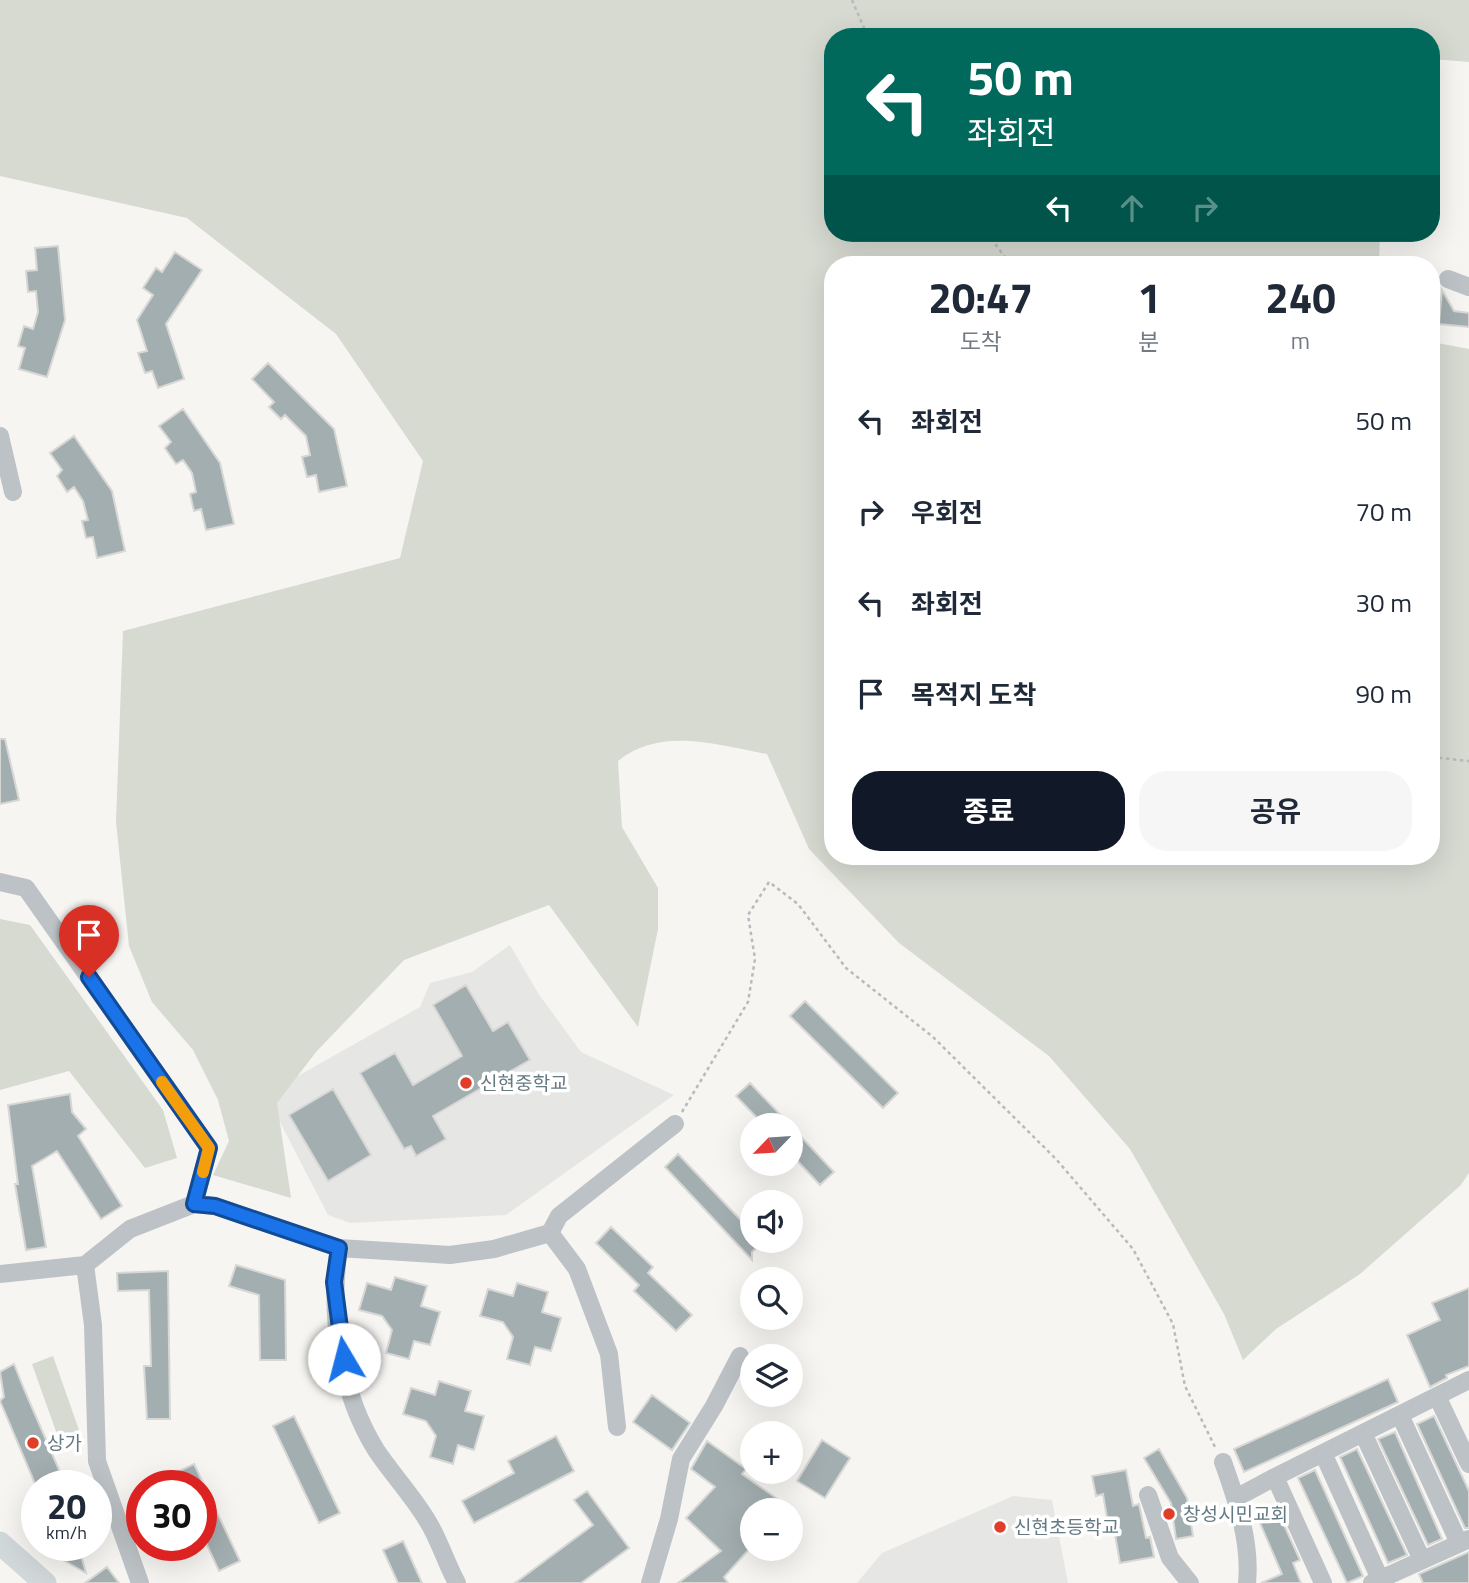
<!DOCTYPE html>
<html lang="ko">
<head>
<meta charset="utf-8">
<style>
	body { margin:0; font-family:"Titillium Web","Noto Sans KR",sans-serif; background:#f6f6f7; color:#1f2937; height:100vh; display:flex; flex-direction:column; font-size:26px; white-space:nowrap }
	* { box-sizing:border-box; margin:0 }
	p { font-size:23px; color:#747a83 }
	.icon { flex:none; width:38px; height:38px; fill:none; stroke:currentColor; stroke-width:2; stroke-linecap:round; stroke-linejoin:round }
	.map { position:relative; flex:1; overflow:hidden }
	.panel { position:absolute; left:824px; top:256px; width:616px; height:609px; display:flex; flex-direction:column; background:#fff; border-radius:28px; box-shadow:0 7px 28px #0002 }
	.panel>* { flex:none }
	.banner { position:absolute; left:824px; top:28px; width:616px; height:214px; border-radius:28px; box-shadow:0 7px 28px #0002; background:#00695c; color:#fff; overflow:hidden }
	.needle { width:46px; rotate:245deg }
	.tools { position:absolute; left:740px; top:1113px; display:grid; gap:14px }
	.tools a { display:grid; place-items:center; width:63px; height:63px; border-radius:50%; background:#fff; box-shadow:0 7px 28px #0002; font-size:35px }
	.speed { position:absolute; left:21px; top:1470px; display:flex; gap:14px; font-size:35px; font-weight:700; text-align:center }
	.speed>* { display:grid; place-content:center; width:91px; height:91px; border-radius:50%; background:#fff; box-shadow:0 7px 28px #0002; line-height:1 }
	.speed small { font-size:18px; font-weight:400 }
	.speed .limit { border:10px solid #d22; background:#fff; color:#111 }
	.pin { position:absolute; display:grid; place-items:center; width:60px; height:60px; color:#fff; margin:-72px -30px; border-radius:50% 50% 50% 0; rotate:-45deg; box-shadow:0 0 7px #0007 }
	.pin .icon { rotate:45deg }
	.me { position:absolute; width:77px; margin:-38px; rotate:352deg; stroke-linejoin:round; filter:drop-shadow(0 0 5px #0008) }
	.turn { display:flex; align-items:center; gap:24px; height:147px; padding:0 28px; font-size:32px }
	.turn .icon { width:91px; height:91px; stroke-width:2.5 }
	.turn b { display:block; font-size:49px; line-height:60px }
	.lanes { display:flex; align-items:center; height:66px; padding:0 28px; background:#0003; justify-content:center; gap:35px; direction:ltr }
	.lanes .off { opacity:.35 }
	.eta { display:flex; justify-content:space-evenly; align-items:center; height:119px; text-align:center }
	.eta b { font-size:42px; font-weight:700; line-height:49px }
	.cta { display:flex; gap:14px; margin-top:auto; padding:14px 28px }
	.cta a { flex:1; height:80px; border-radius:28px; background:#111827; color:#fff; font-size:28px; font-weight:700; line-height:80px; text-align:center }
	.cta a+a { background:#f6f6f7; color:#1f2937 }
	ul { padding:0; list-style:none }
	li { display:flex; align-items:center; gap:21px; height:91px; padding:0 28px }
	li div { flex:1 }
	li b { display:block; font-size:26px }
	li em { font-style:normal }
	.map>svg:first-child { display:block }
	.built { fill:#e6e7e5 }
	.green { fill:#d6dad1 }
	.building { fill:#a3aeb1; stroke:#d7d7d5; stroke-width:2 }
	.lines { fill:none; stroke-linecap:round; stroke-linejoin:round }
	.path { stroke:#b7bbbd; stroke-width:2.5; stroke-dasharray:3.5 3.5; stroke-linecap:butt }
	.minor { stroke:#bcc2c5; stroke-width:18 }
	.major { stroke:#d1d8da; stroke-width:23 }
	.route-casing { stroke:#114b97; stroke-width:18 }
	.route { stroke:#1a73e8; stroke-width:12 }
	.slow { stroke:#f59e0b; stroke-width:12 }
	.poi-dot { fill:#e03e28; stroke:#fff; stroke-width:2.5 }
	.labels { text-anchor:middle; stroke-width:7; stroke-linejoin:round; paint-order:stroke }
	.poi-label { font-size:19px; fill:#657983; stroke:#fff; text-anchor:start }
</style>
</head>
<body>
<div class="map">
<svg width="1469" height="1583" viewBox="0 0 1469 1583">
	<rect width="100%" height="100%" fill="#f6f5f2"/>
	<!-- built -->
	<path class="built" d="M510 945 538 993 581 1052 674 1095 506 1215 350 1223 328 1215 268 1099 282 1085 420 1007 430 983 472 972Z
		M1013 1496 1052 1500 1068 1583H857L882 1553Z"/>
	<!-- green -->
	<path class="green" d="M0 0H1469V62L1432 59V37H833V233H1380L1379 264H833V856H1432V342L1469 349V1173L1461 1185 1360 1274 1276 1329 1243 1360 1224 1314 1130 1149 1049 1056 899 943 809 849 767 754C718 745 660 726 618 761L622 827 658 888V929L638 1027 549 905 404 960 316 1052 277 1103 291 1198 213 1175 229 1141 218 1100 193 1050 152 1002 129 946 116 822 123 631 400 558 423 461 336 334 187 218 0 176Z
		M0 919 30 925 163 1110 177 1158 145 1168 69 1071 0 1090Z
		M53 1356 79 1430 58 1437 32 1364Z"/>
	<!-- building -->
	<path class="building" d="M58 246 65 320 47 377 19 369 25 348 18 346 24 326 33 329 38 312 36 291 28 292 26 271 37 270 35 248Z
		M175 252 202 270 166 324 184 379 158 388 152 371 145 373 138 353 147 351 137 320 153 295 143 288 156 268 162 272Z
		M1442 290 1454 311 1469 313V327L1439 324Z
		M268 363 334 429 347 486 319 492 316 475 307 477 302 457 310 455 306 436 285 415 281 419 269 407 274 402 252 379Z
		M183 409 220 463 234 524 206 530 201 509 194 511 190 494 196 492 192 473 183 460 176 464 165 448 171 442 159 426Z
		M74 436 112 491 125 551 97 558 93 537 86 538 82 521 88 520 83 501 74 487 67 492 57 476 62 470 50 453Z
		M0 739H5L19 800 0 804Z
		M466 985 493 1031 508 1022 530 1060 433 1116 446 1139 416 1156 411 1146 404 1149 360 1073 395 1053 413 1085 462 1056 433 1005Z
		M805 1001 898 1093 883 1108 790 1016Z
		M750 1083 790 1125H764L736 1096Z
		M333 1089 371 1155 328 1181 289 1115Z
		M70 1094 72 1112 86 1129 78 1136 122 1206 101 1219 57 1151 32 1166 46 1247 26 1250 15 1184H18L8 1105Z
		M791 1126 834 1172 820 1185 791 1154Z
		M678 1154 752 1232V1241H765L752 1252V1260L665 1167Z
		M611 1227 653 1267 648 1273 692 1315 676 1331 634 1291 639 1285 596 1243Z
		M236 1265 285 1280 286 1360H260L259 1295 229 1286Z
		M168 1271 170 1419H147L144 1366H151L149 1290 118 1291 117 1273Z
		M395 1277 427 1286 421 1306 440 1312 430 1345 414 1341 409 1359 386 1353 392 1330 382 1316 359 1310 367 1283 391 1290Z
		M517 1283 548 1292 542 1312 561 1318 551 1351 535 1347 530 1365 507 1359 513 1337 503 1322 480 1316 488 1289 513 1296Z
		M1469 1288V1366L1446 1375 1447 1378 1430 1387 1407 1335 1440 1320 1432 1303Z
		M14 1364 24 1389 66 1486H36L0 1401 4 1397 0 1372Z
		M1388 1379 1398 1402 1244 1472 1234 1449Z
		M439 1381 471 1391 465 1411 484 1416 474 1450 458 1445 453 1464 430 1457 436 1436 426 1421 403 1414 411 1388 435 1395Z
		M652 1395 690 1423 672 1450 633 1422Z
		M294 1416 340 1513 319 1523 273 1426Z
		M1434 1416 1469 1491V1528H1465L1417 1424Z
		M1395 1432 1442 1539 1428 1545 1378 1439Z
		M556 1436 574 1471 474 1523 462 1501 514 1473 508 1461Z
		M822 1440 850 1458 825 1498 797 1481Z
		M707 1441 746 1469 742 1474 793 1510H752V1546L724 1577 728 1583H678L721 1551 686 1518 715 1487 691 1469Z
		M1159 1449 1187 1498 1193 1536 1176 1539 1171 1503 1144 1458Z
		M1357 1449 1407 1555 1388 1563 1340 1457Z
		M194 1464 240 1561 219 1571 201 1532V1486H179L173 1474Z
		M1126 1470 1133 1506 1139 1504 1146 1538 1150 1537 1154 1557 1120 1563 1114 1529 1109 1530 1103 1494 1096 1496 1092 1476Z
		M1315 1470 1363 1576 1347 1583 1298 1478Z
		M587 1491 629 1548 581 1583H515L593 1525 574 1500Z
		M1279 1514 1300 1560 1293 1563 1301 1583H1261L1282 1574 1260 1523Z
		M403 1541 422 1583H398L383 1550Z
		M37 1545H78L86 1573Z
		M1469 1552V1583H1423L1419 1574Z
		M107 1567 119 1583H85Z"/>
	<g class="lines">
		<!-- path -->
		<path class="path" d="M852 0 868 37
			M987 233 1010 264
			M1432 757 1469 761
			M682 1112 748 1002 755 959 748 915 769 882 798 904 846 968 933 1037 1056 1159 1133 1249 1173 1324 1185 1386 1215 1447"/>
		<!-- minor -->
		<path class="minor" d="M1448 279 1469 287
			M0 436 13 492
			M0 882 26 888 209 1148 194 1204
			M550 1233 577 1269 609 1354 617 1427
			M339 1248C329 1315 340 1392 376 1450 392 1474 412 1495 427 1520 439 1539 446 1563 457 1583
			M85 1265 93 1325 97 1461 140 1583
			M0 1274 85 1265 130 1229 194 1204 215 1206 339 1248 450 1255 494 1249 550 1233 559 1216 675 1124
			M1437 1396 1469 1464
			M1400 1415 1459 1543
			M1363 1433 1422 1560
			M1323 1453 1380 1579
			M1223 1462C1237 1501 1251 1542 1247 1583
			M1275 1477 1469 1380
			M1148 1495 1170 1558 1190 1583
			M1236 1498 1275 1477 1323 1583
			M650 1583 669 1519 681 1459 714 1406 740 1356
			M1372 1583 1469 1539"/>
		<!-- major -->
		<path class="major" d="M0 1543 45 1583"/>
	</g>
	<g class="lines">
		<defs>
			<path id="route" d="M89 977 209 1148 194 1204 215 1206 339 1248 334 1282 344 1359"/>
		</defs>
		<!-- route casing -->
		<use href="#route" class="route-casing"/>
		<!-- route -->
		<use href="#route" class="route"/>
		<!-- slow -->
		<path class="slow" d="M162 1082 209 1148 203 1172"/>
	</g>
	<!-- markers -->
	<g class="poi-dot">
		<circle cx="466" cy="1083" r="7"/>
		<circle cx="33" cy="1443" r="7"/>
		<circle cx="1169" cy="1514" r="7"/>
		<circle cx="1000" cy="1527" r="7"/>
	</g>
	<g class="labels">
		<!-- poi labels -->
		<g class="poi-label">
			<text x="480" y="1090">신현중학교</text>
			<text x="47" y="1450">상가</text>
			<text x="1183" y="1521">창성시민교회</text>
			<text x="1014" y="1534">신현초등학교</text>
		</g>
	</g>
</svg>
<div class="tools">
<a><svg class="needle" viewBox="-14 -14 28 28"><path d="M0-13l5 13h-10z" fill="#e53935"/><path d="M0 13l5-13h-10z" fill="#747a83"/></svg></a>
<a><svg class="icon" aria-label="sound" viewBox="0 0 24 24"><path d="M4 9h4l5-4v14l-5-4H4zM17 9q2 3 0 6"/></svg></a>
<a><svg class="icon" aria-label="search" viewBox="0 0 24 24"><circle cx="10" cy="10" r="6"/><path d="M15 15l6 6"/></svg></a>
<a><svg class="icon" aria-label="layers" viewBox="0 0 24 24"><path d="M12 4l9 5-9 5-9-5zM3 14l9 5 9-5"/></svg></a>
<a>+</a>
<a>−</a>
</div>
<div class="speed"><div>20<small>km/h</small></div><div class="limit">30</div></div>
<div class="pin" style="left:89px;top:977px;background:#d93025"><svg class="icon" aria-label="arrive" viewBox="0 0 24 24"><path d="M6 21V4h12l-3 4 3 4H6"/></svg></div>
<svg class="me" style="left:344px;top:1359px" viewBox="-20 -20 40 40"><circle r="19" fill="#fff"/><path d="M0-13L10 11 0 6-10 11z" fill="#1a73e8"/></svg>
<div class="banner">
<div class="turn"><svg class="icon" aria-label="left" viewBox="0 0 24 24"><path d="M17 20v-9H6M10 6l-5 5 5 5"/></svg><div><b>50 m</b>좌회전</div></div>
<div class="lanes"><svg class="icon" aria-label="left" viewBox="0 0 24 24"><path d="M17 20v-9H6M10 6l-5 5 5 5"/></svg><svg class="icon off" aria-label="ahead" viewBox="0 0 24 24"><path d="M12 20V5M6 11l6-6 6 6"/></svg><svg class="icon off" aria-label="right" viewBox="0 0 24 24"><path d="M7 20v-9h11M14 6l5 5-5 5"/></svg></div>
</div>
<section class="panel">
<div class="eta">
<div><b>20:47</b><p>도착</p></div>
<div><b>1</b><p>분</p></div>
<div><b>240</b><p>m</p></div>
</div>
<ul>
<li><svg class="icon" aria-label="left" viewBox="0 0 24 24"><path d="M17 20v-9H6M10 6l-5 5 5 5"/></svg><div><b>좌회전</b></div><em>50 m</em></li>
<li><svg class="icon" aria-label="right" viewBox="0 0 24 24"><path d="M7 20v-9h11M14 6l5 5-5 5"/></svg><div><b>우회전</b></div><em>70 m</em></li>
<li><svg class="icon" aria-label="left" viewBox="0 0 24 24"><path d="M17 20v-9H6M10 6l-5 5 5 5"/></svg><div><b>좌회전</b></div><em>30 m</em></li>
<li><svg class="icon" aria-label="arrive" viewBox="0 0 24 24"><path d="M6 21V4h12l-3 4 3 4H6"/></svg><div><b>목적지 도착</b></div><em>90 m</em></li>
</ul>
<div class="cta"><a>종료</a><a>공유</a></div>
</section>
</div>
</body>
</html>
